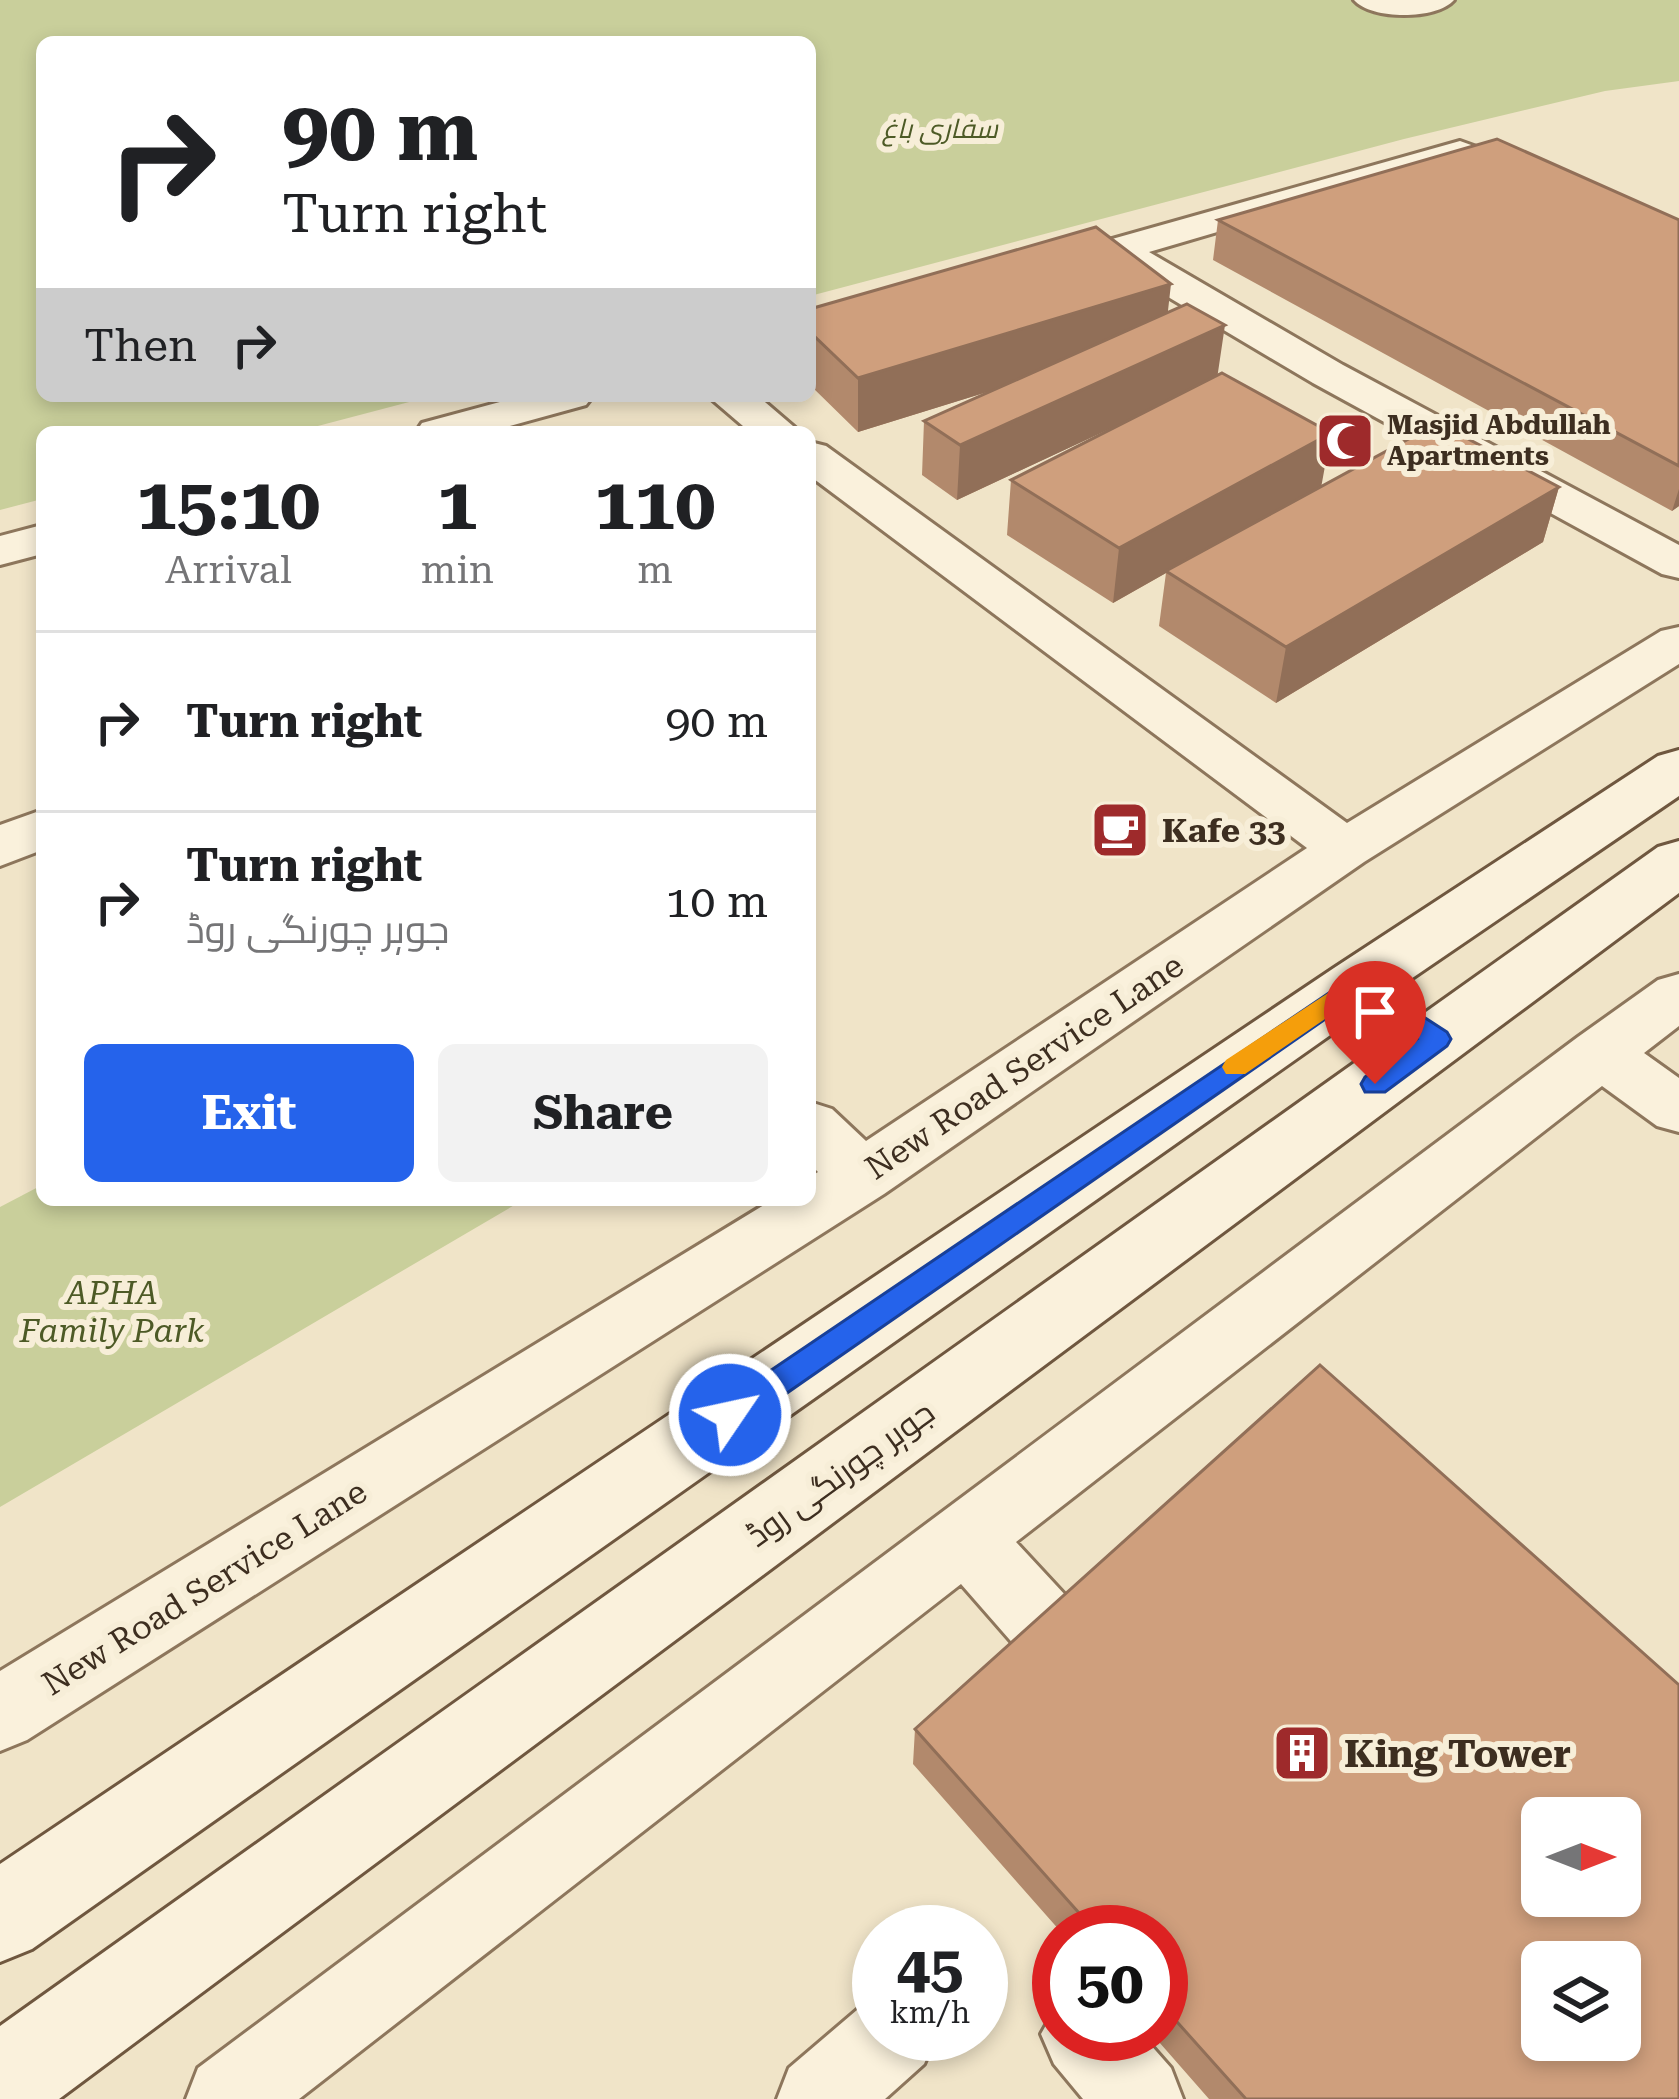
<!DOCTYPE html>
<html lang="en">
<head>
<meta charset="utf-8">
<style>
	body { margin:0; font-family:"Roboto Serif",Cairo,serif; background:#f2f2f2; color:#202124; height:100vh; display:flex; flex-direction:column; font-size:45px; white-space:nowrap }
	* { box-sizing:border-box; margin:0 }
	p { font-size:39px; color:#757577 }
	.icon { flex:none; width:66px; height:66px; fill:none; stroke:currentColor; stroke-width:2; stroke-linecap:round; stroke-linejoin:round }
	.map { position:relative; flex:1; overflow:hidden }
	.panel { position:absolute; left:36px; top:426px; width:780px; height:780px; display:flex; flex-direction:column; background:#fff; border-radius:18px; box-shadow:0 6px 18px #0003 }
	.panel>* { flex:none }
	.banner { position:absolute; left:36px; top:36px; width:780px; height:366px; border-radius:18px; box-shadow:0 6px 18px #0003; background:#fff; color:#202124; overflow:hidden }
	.needle { width:78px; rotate:90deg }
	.fabs { position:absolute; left:1521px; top:1797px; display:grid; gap:24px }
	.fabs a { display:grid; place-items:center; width:120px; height:120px; border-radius:18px; background:#fff; box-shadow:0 6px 18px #0003; font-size:60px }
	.speed { position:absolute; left:852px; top:1905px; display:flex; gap:24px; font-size:60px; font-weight:700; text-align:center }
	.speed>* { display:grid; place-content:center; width:156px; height:156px; border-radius:50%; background:#fff; box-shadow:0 6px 18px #0003; line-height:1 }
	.speed small { font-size:30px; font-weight:400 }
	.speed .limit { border:18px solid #d22; background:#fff; color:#111 }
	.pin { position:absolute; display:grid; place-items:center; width:102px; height:102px; color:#fff; margin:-123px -51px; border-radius:50% 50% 50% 0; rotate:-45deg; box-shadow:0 0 12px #0007 }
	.pin .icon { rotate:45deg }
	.me { position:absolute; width:132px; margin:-66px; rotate:56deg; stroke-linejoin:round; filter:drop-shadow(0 0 9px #0008) }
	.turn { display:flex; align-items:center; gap:42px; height:252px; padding:0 48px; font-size:54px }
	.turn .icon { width:156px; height:156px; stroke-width:2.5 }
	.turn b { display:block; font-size:84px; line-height:102px }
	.then { display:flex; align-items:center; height:114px; padding:0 48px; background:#0003; gap:24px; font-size:45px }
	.eta { display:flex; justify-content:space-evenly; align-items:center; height:204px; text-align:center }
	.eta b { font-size:72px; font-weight:700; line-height:84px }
	.button { display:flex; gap:24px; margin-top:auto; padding:24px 48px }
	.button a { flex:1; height:138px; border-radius:18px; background:#2563eb; color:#fff; font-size:48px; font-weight:700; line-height:138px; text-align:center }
	.button a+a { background:#f2f2f2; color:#202124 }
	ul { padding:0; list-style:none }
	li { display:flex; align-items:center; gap:36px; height:180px; padding:0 48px; border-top:3px solid #e0e0e0 }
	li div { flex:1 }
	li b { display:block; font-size:45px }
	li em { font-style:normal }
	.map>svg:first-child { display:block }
	.green { fill:#c9cf9b }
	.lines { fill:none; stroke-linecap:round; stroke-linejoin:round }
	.minor-casing { stroke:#8d765c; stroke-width:6 }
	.secondary-casing { stroke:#6f573f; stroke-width:6 }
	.minor { fill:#faf1dc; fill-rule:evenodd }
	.secondary { fill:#faf1dc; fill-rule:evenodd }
	.wall { fill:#b2896c }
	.shaded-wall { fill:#916f58 }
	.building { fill:#cf9f7d; stroke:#916f58; stroke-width:3; fill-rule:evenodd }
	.route { fill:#2563eb; stroke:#184099; stroke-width:3 }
	.slow { fill:#f59e0b }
	.labels { text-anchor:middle; stroke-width:12; stroke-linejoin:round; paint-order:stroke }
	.far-park-label { font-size:27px; font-style:italic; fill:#4d5a26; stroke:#f7eed8 }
	.far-poi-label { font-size:27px; font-weight:bold; fill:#3d2e20; stroke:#f7eed8; text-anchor:start }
	.poi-label { font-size:33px; font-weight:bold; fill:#3d2e20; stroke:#f7eed8; text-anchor:start }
	.street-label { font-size:33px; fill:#3d2e20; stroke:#f7eed8 }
	.park-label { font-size:33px; font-style:italic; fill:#4d5a26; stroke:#f7eed8 }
	.near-poi-label { font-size:39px; font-weight:bold; fill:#3d2e20; stroke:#f7eed8; text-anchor:start }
</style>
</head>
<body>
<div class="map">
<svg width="1679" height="2099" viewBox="0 0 1679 2099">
	<rect width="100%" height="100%" fill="#f0e4c8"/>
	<!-- green -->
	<path class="green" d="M0 0H1679V81L1605 91 1404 139 810 296V42H42V396H432L295 432H42V499L0 510Z
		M42 1185V1200H523L0 1507V1207Z"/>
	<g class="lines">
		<defs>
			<path id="minor" d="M1354 0H1454C1437 20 1371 20 1354 0Z
				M1460 141 1532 167 1538 175 1532 183C1500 191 1474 161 1442 166L1149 252 1343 365 1679 545V578L1662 574 1313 383 1111 263 1048 281 1034 277 1028 269 1034 261Z
				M522 396H593L586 405 488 432H416L422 423Z
				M708 396H758L800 432H750Z
				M810 442 826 446 1347 823 1661 631 1679 627V664L1364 862 884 1194 27 1740 0 1751V1671L772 1200H810V1177L818 1172 810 1164V1102L832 1109 866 1141 1307 848 810 476Z
				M42 525V554L0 565V536Z
				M42 810V850L0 866V825Z
				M1679 974V1026L1644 1053 1679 1078V1132L1657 1126 1602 1086 1016 1542 1118 1652 1129 1677 1118 1702 1091 1713 1064 1702 961 1584 299 2099H186L198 2068 1578 1037 1658 980Z
				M879 1998V2034H937L924 2064 885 2099H777L789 2068 864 2004Z
				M1059 2002V2034H1141L1171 2068 1183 2099H1083L1054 2064 1041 2034Z"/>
			<path id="secondary" d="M1679 750V796L1380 1000 32 1949 0 1962V1864L1334 968 1658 756Z
				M1679 841V893L59 2099H0V2026L1658 847Z"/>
		</defs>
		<!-- minor casing -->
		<use href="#minor" class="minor-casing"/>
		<!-- secondary casing -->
		<use href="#secondary" class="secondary-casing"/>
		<!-- minor -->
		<use href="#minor" class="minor"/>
		<!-- secondary -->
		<use href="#secondary" class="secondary"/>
	</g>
	<!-- wall -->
	<path class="wall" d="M1218 220H1679V506L1672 511 1213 260Z
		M810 309 1168 313 1218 375 1321 487H1559L1543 542 1276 703 1159 626 1166 573 1113 603 1007 535 1011 480 1139 415 957 500 922 475 924 421 993 390 858 432 810 385Z
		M915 1729 1679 2099H1209L1152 2034H1161V1932H1061L913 1764Z"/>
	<!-- shaded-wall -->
	<path class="shaded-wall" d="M1171 284 1165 337 858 432V378Z
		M1225 325 1217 379 957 500 960 445Z
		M1331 433 1321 488 1166 571V573L1113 603 1119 548Z
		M1559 487 1543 542 1276 703 1286 647Z
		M1679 489V506L1672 511Z"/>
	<!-- building -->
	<path class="building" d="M1497 139 1679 220V466L1218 220Z
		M1096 227 1171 284 858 378 810 332V309Z
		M1187 304 1225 325 960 445 924 421Z
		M1222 373 1331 433 1119 548 1011 480Z
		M1438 423 1559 487 1286 647 1166 571Z
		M1320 1365 1679 1685V2099H1246L1161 2004V1932H1096L915 1729ZM1542 1818H1620V1896H1542ZM1542 1962H1620V2040H1542Z"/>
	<!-- route -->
	<path class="route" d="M1357 974 1447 1032 1451 1039 1447 1046 1385 1092H1365L1361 1084 1365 1077 1417 1039 1357 997 741 1425 730 1429 718 1425 714 1415 718 1406Z"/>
	<!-- slow -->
	<path class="slow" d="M1357 974 1399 1000 1403 1007 1399 1013H1380L1357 997 1245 1074H1226L1222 1067 1226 1060Z"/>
	<!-- icons -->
	<defs>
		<symbol id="mosque-square" viewBox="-11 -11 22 22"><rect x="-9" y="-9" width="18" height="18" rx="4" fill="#9e2a2b" stroke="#f7eed8"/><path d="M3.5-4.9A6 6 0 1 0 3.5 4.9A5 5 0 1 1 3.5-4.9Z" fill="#fff"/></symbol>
		<symbol id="cafe-square" viewBox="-11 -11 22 22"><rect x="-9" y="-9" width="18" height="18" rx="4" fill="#9e2a2b" stroke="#f7eed8"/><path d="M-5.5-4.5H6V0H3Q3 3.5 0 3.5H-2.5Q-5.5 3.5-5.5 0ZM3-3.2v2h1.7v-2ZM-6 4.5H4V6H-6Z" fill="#fff"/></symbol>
		<symbol id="building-square" viewBox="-11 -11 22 22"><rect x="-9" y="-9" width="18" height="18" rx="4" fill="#9e2a2b" stroke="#f7eed8"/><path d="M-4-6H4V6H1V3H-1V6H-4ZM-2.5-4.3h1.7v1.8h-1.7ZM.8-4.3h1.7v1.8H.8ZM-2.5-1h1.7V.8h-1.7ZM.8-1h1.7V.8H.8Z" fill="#fff"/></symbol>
	</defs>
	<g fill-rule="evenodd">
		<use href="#mosque-square" x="1312" y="408" width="66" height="66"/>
		<use href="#cafe-square" x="1087" y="797" width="66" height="66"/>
		<use href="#building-square" x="1269" y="1720" width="66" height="66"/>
	</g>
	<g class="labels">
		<!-- far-park labels -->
		<g class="far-park-label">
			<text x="940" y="138">سفاری باغ</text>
		</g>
		<!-- far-poi labels -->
		<g class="far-poi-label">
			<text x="1387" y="434">Masjid Abdullah<tspan x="1387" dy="31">Apartments</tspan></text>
		</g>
		<!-- poi labels -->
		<g class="poi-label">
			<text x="1162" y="842">Kafe 33</text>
		</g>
		<!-- street labels -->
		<g class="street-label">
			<text transform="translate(1024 1066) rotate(-34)" y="12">New Road Service Lane</text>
			<text transform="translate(840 1473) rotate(-36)" y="12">جوہر چورنگی روڈ</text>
			<text transform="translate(204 1587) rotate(-32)" y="12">New Road Service Lane</text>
		</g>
		<!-- park labels -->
		<g class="park-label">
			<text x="112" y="1304">APHA<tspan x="112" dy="38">Family Park</tspan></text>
		</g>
		<!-- near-poi labels -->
		<g class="near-poi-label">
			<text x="1344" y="1767">King Tower</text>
		</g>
	</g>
</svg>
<div class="fabs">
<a><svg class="needle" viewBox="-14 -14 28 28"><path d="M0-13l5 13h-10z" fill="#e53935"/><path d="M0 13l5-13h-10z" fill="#757577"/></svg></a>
<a><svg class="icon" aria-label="layers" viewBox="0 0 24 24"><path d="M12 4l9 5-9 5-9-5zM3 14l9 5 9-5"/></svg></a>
</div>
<div class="speed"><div>45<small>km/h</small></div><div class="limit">50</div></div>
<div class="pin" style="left:1375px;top:1084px;background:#d93025"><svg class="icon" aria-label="arrive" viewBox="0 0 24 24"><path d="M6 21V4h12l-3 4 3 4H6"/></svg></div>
<svg class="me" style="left:730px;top:1415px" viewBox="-20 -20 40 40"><circle r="17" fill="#2563eb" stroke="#fff" stroke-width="3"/><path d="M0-11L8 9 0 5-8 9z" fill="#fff"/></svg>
<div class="banner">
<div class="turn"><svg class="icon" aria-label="right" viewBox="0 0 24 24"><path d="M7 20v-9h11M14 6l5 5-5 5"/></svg><div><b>90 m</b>Turn right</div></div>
<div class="then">Then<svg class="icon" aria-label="right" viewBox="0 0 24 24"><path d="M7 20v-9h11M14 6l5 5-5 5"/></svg></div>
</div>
<section class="panel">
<div class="eta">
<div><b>15:10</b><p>Arrival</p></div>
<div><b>1</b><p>min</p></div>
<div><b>110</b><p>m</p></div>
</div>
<ul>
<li><svg class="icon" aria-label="right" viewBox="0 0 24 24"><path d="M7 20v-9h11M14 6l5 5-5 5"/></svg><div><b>Turn right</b></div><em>90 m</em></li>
<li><svg class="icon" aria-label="right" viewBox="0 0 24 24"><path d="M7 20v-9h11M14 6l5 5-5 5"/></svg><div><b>Turn right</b><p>جوہر چورنگی روڈ</p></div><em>10 m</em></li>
</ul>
<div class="button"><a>Exit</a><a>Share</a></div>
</section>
</div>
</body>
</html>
